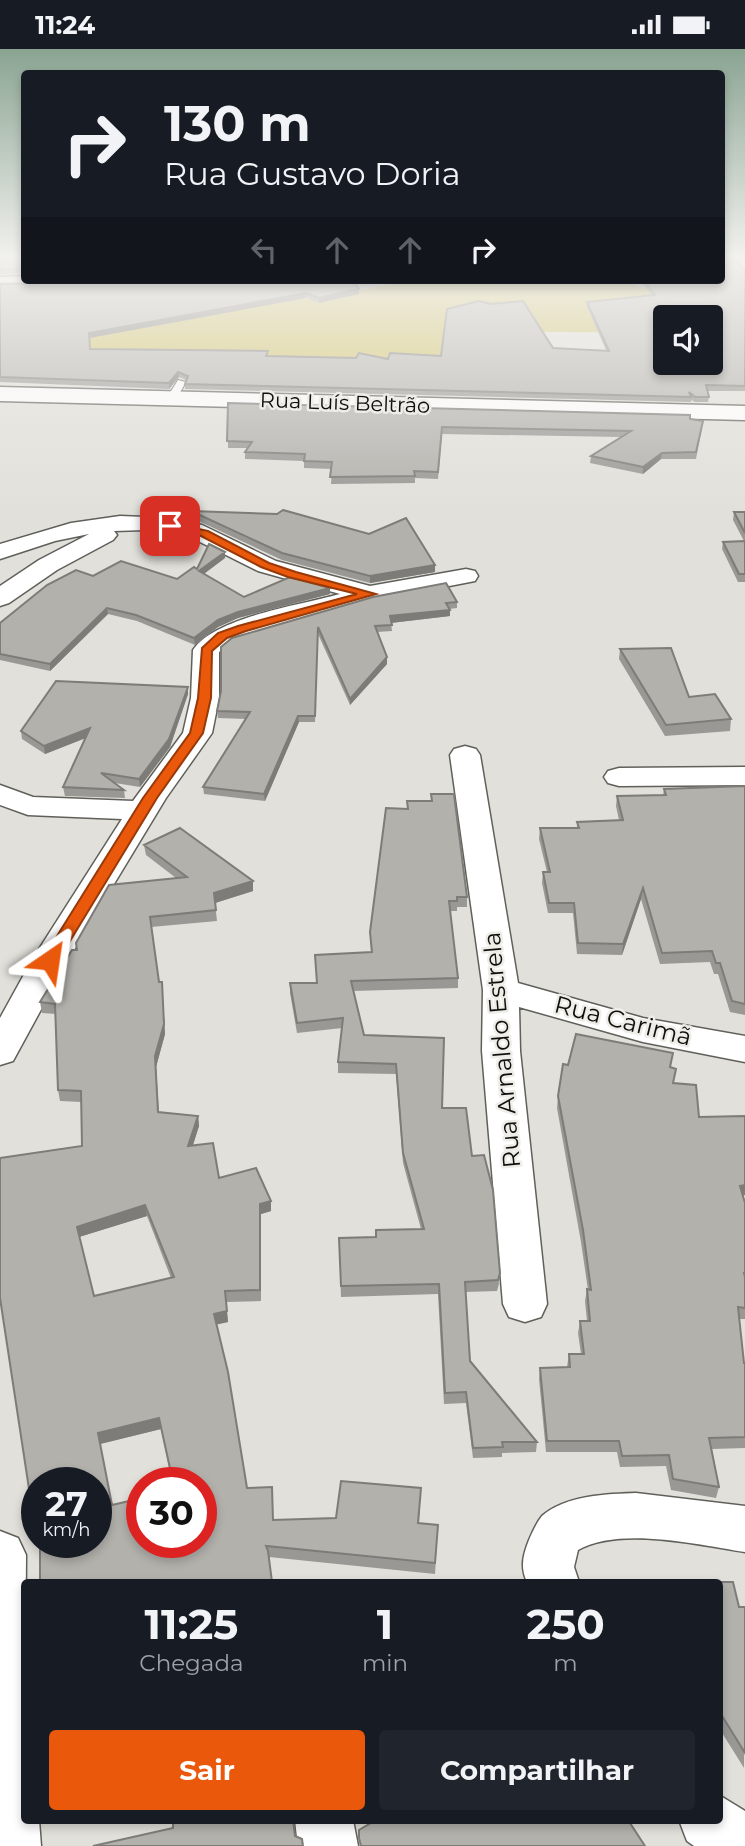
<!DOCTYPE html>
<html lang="pt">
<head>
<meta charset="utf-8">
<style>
	body { margin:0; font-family:Montserrat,sans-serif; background:#20242c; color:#f1f3f6; height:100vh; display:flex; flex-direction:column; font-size:26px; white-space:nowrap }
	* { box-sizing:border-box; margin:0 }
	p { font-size:23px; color:#9ea1a6 }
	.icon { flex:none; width:38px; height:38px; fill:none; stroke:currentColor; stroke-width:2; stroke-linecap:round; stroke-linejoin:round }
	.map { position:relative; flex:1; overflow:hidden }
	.sheet { position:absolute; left:21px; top:1530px; width:702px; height:245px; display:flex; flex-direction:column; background:#171b24; border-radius:7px; box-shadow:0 4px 10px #0003 }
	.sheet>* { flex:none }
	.guide { position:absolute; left:21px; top:21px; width:704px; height:214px; border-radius:7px; box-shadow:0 4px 10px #0003; background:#171b24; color:#f1f3f6; overflow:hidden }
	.tools { position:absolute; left:653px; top:256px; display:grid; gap:14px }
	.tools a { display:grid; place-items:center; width:70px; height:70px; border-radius:7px; background:#171b24; box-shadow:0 4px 10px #0003; font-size:35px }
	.speed { position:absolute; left:21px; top:1418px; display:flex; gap:14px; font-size:35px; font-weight:700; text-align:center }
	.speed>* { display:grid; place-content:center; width:91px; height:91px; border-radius:50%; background:#171b24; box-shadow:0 4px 10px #0003; line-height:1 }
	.speed small { font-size:18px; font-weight:400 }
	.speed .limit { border:10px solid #d22; background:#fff; color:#111 }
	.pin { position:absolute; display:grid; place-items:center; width:60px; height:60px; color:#fff; margin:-30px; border-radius:14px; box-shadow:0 4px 10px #0006 }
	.me { position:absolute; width:77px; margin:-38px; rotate:32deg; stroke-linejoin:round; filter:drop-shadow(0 0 5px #0008) }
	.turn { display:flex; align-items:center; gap:24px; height:147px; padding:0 28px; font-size:32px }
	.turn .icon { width:91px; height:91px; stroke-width:2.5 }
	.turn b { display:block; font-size:49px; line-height:60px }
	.lanes { display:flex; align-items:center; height:66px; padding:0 28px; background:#0003; justify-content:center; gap:35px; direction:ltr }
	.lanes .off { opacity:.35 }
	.eta { display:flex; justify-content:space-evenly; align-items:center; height:119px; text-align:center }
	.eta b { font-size:42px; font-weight:700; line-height:49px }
	.cta { display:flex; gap:14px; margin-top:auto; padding:14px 28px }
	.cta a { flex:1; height:80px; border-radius:7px; background:#ea580c; color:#fff; font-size:28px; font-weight:700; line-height:80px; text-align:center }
	.cta a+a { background:#20242c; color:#f1f3f6 }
	.status { display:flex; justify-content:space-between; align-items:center; height:49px; padding:0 35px; background:#171b24; direction:ltr }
	.status svg { height:19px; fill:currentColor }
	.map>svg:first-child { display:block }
	.green { fill:#d0c05d }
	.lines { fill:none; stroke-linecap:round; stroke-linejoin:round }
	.lane-casing { stroke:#60605b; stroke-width:2 }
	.street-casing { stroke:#60605b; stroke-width:3 }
	.secondary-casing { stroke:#60605b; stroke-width:3 }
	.lane { fill:#fff; fill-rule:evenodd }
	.street { fill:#fff; fill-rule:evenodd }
	.secondary { fill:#fff; fill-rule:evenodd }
	.wall { fill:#999894; fill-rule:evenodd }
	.shaded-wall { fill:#7d7c78 }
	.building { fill:#b2b1ac; stroke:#7d7c78; stroke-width:2; fill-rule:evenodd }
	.route { fill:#ea580c; stroke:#983908; stroke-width:2 }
	.labels { text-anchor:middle; stroke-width:5; stroke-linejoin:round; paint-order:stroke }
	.far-street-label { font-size:21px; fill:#0f0f0d; stroke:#eeede7 }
	.street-label { font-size:24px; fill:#0f0f0d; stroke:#eeede7 }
</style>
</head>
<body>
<div class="status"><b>11:24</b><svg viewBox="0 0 49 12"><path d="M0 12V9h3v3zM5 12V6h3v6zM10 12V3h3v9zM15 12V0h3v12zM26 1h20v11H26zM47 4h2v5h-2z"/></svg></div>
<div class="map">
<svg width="745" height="1797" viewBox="0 0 745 1797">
	<rect width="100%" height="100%" fill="#e1e0da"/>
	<!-- green -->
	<path class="green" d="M409 231H626L636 237 745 267 665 268V284L450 282 456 311 0 318V250H321Z"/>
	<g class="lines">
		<defs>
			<path id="lane" d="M178 331 186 333 175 352H167L166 350Z"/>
			<path id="street" d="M24 227V231H48L40 236 0 238V228Z
				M120 467 170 469 202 476 276 512 370 537 466 520 475 522 478 527 475 532 372 552 251 585 231 593 219 603V649L212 684 166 749 68 911 13 1012 0 1016V969L32 911 122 770 28 766 0 756V736L33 748 133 752 183 684 191 649 193 601C215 568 301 556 340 545L258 522 188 487 145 481 114 482 117 486 113 491 57 521 9 554 0 557V537L39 511 89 485 55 492 0 510V495L71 474Z
				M465 697 476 700 480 706 518 934 643 969 745 987V1013L643 993 519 958 520 1002 547 1255 541 1268 525 1273 509 1268 503 1255 482 1002 483 941 450 706 454 700Z
				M745 718V736L619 737 608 734 604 728 608 722 619 719Z
				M636 1444 745 1457V1503C699 1496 620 1477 578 1501L574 1518 579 1533H527C520 1518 523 1506 529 1491 532 1484 537 1473 542 1467 566 1446 607 1445 636 1444Z
				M0 1482 18 1489 26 1506 24 1771H39L41 1797H0Z
				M719 1746 745 1762V1797H694L687 1792 679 1771H719Z
				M295 1771H353L358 1797H298Z"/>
			<path id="secondary" d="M0 338 745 357V371L0 352Z"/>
		</defs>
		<!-- lane casing -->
		<use href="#lane" class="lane-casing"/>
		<!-- street casing -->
		<use href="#street" class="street-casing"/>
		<!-- secondary casing -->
		<use href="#secondary" class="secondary-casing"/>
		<!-- lane -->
		<use href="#lane" class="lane"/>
		<!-- street -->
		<use href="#street" class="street"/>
		<!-- secondary -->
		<use href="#secondary" class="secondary"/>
	</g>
	<!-- wall -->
	<path class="wall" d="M0 210H24V225V224L0 225Z
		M745 220V342H707L709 348 708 353H695L691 351V353L185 340V335L186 331 179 328 169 340 0 333V235L359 240V245L319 254 306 249 89 289 90 300 268 302V307L388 310 553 299 606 301 587 258V253L652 247 640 231H721Z
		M228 354 690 370 702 379 696 410H661L643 425 590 414 591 407 621 388 442 385 438 430 415 429V434L331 435 332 420 304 419V412L245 410V403L248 399H228Z
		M191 462 435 523 370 534 282 511 192 469Z
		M734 463H745V533H738L722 500 723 493 744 492 733 471Z
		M225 509 204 524 244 548 330 539V545L238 569 218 578 195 596 137 572 108 565 50 622 0 611V574L93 527 177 530 197 520Z
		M373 548 457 553V559L449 560 450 567 391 574 392 582 377 583 387 615 350 656 318 585 315 673H299L265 752 204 745 203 738 246 670 218 669 217 662 221 642V598Z
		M620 600 689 648 731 670 730 682 665 687 619 610Z
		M188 645 170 698 140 738 115 734 124 741 125 749 65 747 63 738 85 689 45 705 22 690 21 682Z
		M745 737V966L730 963 718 925H714L710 913 660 915 641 850 622 906 577 905 573 864H548L542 834 543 823H547L539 790 540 779H577V773L619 771 616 757 617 747H663L664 740Z
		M431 745 467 848V858H457V862H450L458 929V939L353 942 364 986 442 1059 472 1107 484 1106 499 1235 497 1242 465 1243 470 1312 537 1393 536 1403 502 1404V1408L473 1409 466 1354 444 1355 438 1245 341 1248 339 1189 376 1188 421 1180 403 1114 396 1025 338 1024V1013L342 979 297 984 290 944V934H317L315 906 371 903 370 883 407 760V752H431Z
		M144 796 253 842 215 854 217 872 151 878 159 933H162L165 985 156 1018 159 1063 198 1067 199 1077 193 1096 219 1129 271 1152V1162L261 1165V1252L226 1253 228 1273 216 1275 247 1439 272 1438 273 1471 336 1469 421 1439 419 1474 438 1476 435 1525 269 1508 96 1493 37 1433V1449L32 1450 82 1097V1053L60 1052 58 1041 56 965 42 964 40 953 77 901 176 829 146 806ZM147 1167 171 1229 94 1247 79 1188ZM161 1380 172 1433H201L142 1493 112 1456 100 1395Z
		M671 1018 674 1034 699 1068 745 1067V1146L743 1147 745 1154V1270H739L744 1314H745V1399L712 1400 719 1438 716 1449 671 1441 666 1417 620 1418 617 1403H546L539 1330 540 1319 567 1318 569 1305H581L578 1284 580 1272H587L585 1252 587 1240 588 1241 581 1193 557 1059 558 1047Z
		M719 1533 739 1558H745L744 1719 719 1679Z"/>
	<!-- shaded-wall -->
	<path class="shaded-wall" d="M359 240V245L319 254V249Z
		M306 244V249L89 289V284Z
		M178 323 179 328 169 340V334Z
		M662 404 661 410 643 425V418Z
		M225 503V509L200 528 199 522Z
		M435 516V523L370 534V527Z
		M330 539V545L238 569 218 578 195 596 194 589 218 571 238 563Z
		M107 559 108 565 50 622V615Z
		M450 561V567L390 574V567Z
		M387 608V615L350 656V650Z
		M188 638V645L170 698 140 738 139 730Z
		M298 667 299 673 265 752 264 745Z
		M90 679 91 687 45 705 44 697Z
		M253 832V842L215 854 214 844Z
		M643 839 641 850 622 906 623 895Z
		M162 933 165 985 156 1018 159 1074 155 1007Z
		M198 1067 199 1077 189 1108 188 1097Z
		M745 1136V1146L738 1148 740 1137Z
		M271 1152V1162L261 1165V1252L260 1155Z
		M145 1156 147 1167 79 1188 77 1178Z
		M227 1262 228 1273 215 1276 214 1265Z
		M159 1369 161 1380 100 1395 98 1384Z
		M37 1437V1449L32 1450 29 1440Z"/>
	<!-- building -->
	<path class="building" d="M0 210H24V221L23 220 0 221Z
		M721 210H732L745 220V337L706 336 709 348H695L689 343 691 348 185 335 188 327 178 323 169 334 0 328V235L40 234 44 231H352L359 240 319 249 306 244 89 284 90 300 268 302 266 307 356 309 359 304 388 310 390 304 441 307 447 260 479 252 491 255 523 252 553 299 609 302 587 253 655 246 644 231H721ZM665 268H710V313H665Z
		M228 354 690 366V370L703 372 696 403 662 404 643 418 591 407 631 382 442 378 438 423 414 422 415 427 330 428 332 413 304 412 305 405 245 403 252 393 227 392Z
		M283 461 369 485 406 469 435 516 370 527 282 504 191 462 277 465Z
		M734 463H745V484Z
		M745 492V525H739L723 493Z
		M209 495 225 503 199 522 244 548 290 528 330 539 238 563 218 571 194 589 136 566 107 559 50 615 0 605V574L47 536 76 521 93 527 121 512 177 530 194 518 197 520Z
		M446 534 457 553 446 554 450 561 390 567 392 576 375 577 387 608 350 650 318 578 315 667H298L264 745 203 738 250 663 217 662 221 642V598L232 589 373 548Z
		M671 599 689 648 715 645 731 670 666 676 620 600Z
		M56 632 188 638 169 690 139 730 101 724 124 741 63 738 90 679 44 697 21 682Z
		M745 737V955L732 952 720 914H716L712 902 662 904 643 839 623 895 578 894 574 854H549L543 823H550L540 779H579L577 773 623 771 617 747 666 746 664 740Z
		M431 745H454L467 848H457V852H449L458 929 351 932 364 986 444 989 442 1059H466L472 1107 484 1106 493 1141 500 1224 498 1231 465 1233 470 1312 537 1393H502L503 1398 473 1399 466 1343 445 1344 439 1235 341 1237 339 1189 376 1188V1181L424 1180 403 1104 396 1015 338 1013 343 969 297 974 290 934H317L315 906 372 903 370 883 386 759 408 760 407 752H432Z
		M180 779 253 832 214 844 216 861 150 868 159 933H162L164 975 155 1007 158 1063 198 1067 188 1097 213 1094 219 1129 256 1119 271 1152 260 1155V1241L225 1242 227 1262 214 1265 228 1323 247 1439 272 1438 273 1471 336 1469 341 1432 421 1439 418 1474 438 1476 435 1514 266 1497 268 1502 272 1533H40V1493H96V1433H37V1437L29 1440 0 1249V1109L82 1097 81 1042 58 1041 55 955 40 953 72 901H77L76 894 109 836 187 828 144 796ZM145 1156 174 1228 94 1247 77 1178ZM159 1369 173 1433H201V1493H142V1449L112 1456 98 1384Z
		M576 985 673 1004 670 1018 676 1020 673 1034 696 1036 699 1068 745 1067V1136L740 1137 745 1154V1224H744L745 1228V1259L738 1258 744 1314H745V1388L709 1389 719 1438 673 1430 669 1406 622 1407 619 1392H547L540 1319 570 1318 569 1305H584L580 1272H590L587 1240 591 1241 583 1181 558 1047 563 1015 568 1016Z
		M719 1533H733L739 1558H745V1704L719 1662Z
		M173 1771H293L295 1787 302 1790 303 1797H93L173 1779Z
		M376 1771H628L645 1797H361L359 1789V1781Z"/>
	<!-- sky -->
	<linearGradient id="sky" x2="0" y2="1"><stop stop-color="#8aa492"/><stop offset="0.45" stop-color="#f2f1ee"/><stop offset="1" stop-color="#f2f1ee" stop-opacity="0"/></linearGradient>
	<rect width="745" height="462" fill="url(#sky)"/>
	<!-- route -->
	<path class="route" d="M170 474 208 482 269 514 296 523 376 545 246 582 227 589 212 602 211 649 203 684 157 749 56 915H44L42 911 143 749 190 684 198 649 202 599 218 584 238 577 357 545 288 528 261 518 201 487 166 479V475Z"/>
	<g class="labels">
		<!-- far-street labels -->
		<g class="far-street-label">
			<text transform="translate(345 354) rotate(2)" y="7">Rua Luís Beltrão</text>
		</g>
		<!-- street labels -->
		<g class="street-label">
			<text transform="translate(623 972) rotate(14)" y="8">Rua Carimã</text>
			<text transform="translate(502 1001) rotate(-95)" y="8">Rua Arnaldo Estrela</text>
		</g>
	</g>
</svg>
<div class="tools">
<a><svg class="icon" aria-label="sound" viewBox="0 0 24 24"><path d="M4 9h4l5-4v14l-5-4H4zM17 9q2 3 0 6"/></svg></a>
</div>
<div class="speed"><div>27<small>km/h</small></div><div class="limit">30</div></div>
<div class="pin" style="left:170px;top:477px;background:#d93025"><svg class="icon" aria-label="arrive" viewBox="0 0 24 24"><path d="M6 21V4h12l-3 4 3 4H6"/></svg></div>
<svg class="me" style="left:50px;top:911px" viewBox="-20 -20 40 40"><path d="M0-17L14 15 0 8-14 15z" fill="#ea580c" stroke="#fff" stroke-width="4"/></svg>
<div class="guide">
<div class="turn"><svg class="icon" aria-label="right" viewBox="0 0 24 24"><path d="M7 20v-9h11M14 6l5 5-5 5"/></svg><div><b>130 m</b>Rua Gustavo Doria</div></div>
<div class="lanes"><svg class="icon off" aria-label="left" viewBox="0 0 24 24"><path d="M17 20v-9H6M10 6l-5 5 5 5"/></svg><svg class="icon off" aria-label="ahead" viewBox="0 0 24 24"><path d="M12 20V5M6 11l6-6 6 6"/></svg><svg class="icon off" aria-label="ahead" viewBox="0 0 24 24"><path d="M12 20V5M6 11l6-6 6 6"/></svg><svg class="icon" aria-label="right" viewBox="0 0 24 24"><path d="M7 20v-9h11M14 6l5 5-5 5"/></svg></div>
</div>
<section class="sheet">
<div class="eta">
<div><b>11:25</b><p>Chegada</p></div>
<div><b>1</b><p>min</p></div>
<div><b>250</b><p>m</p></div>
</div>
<div class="cta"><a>Sair</a><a>Compartilhar</a></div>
</section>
</div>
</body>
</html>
